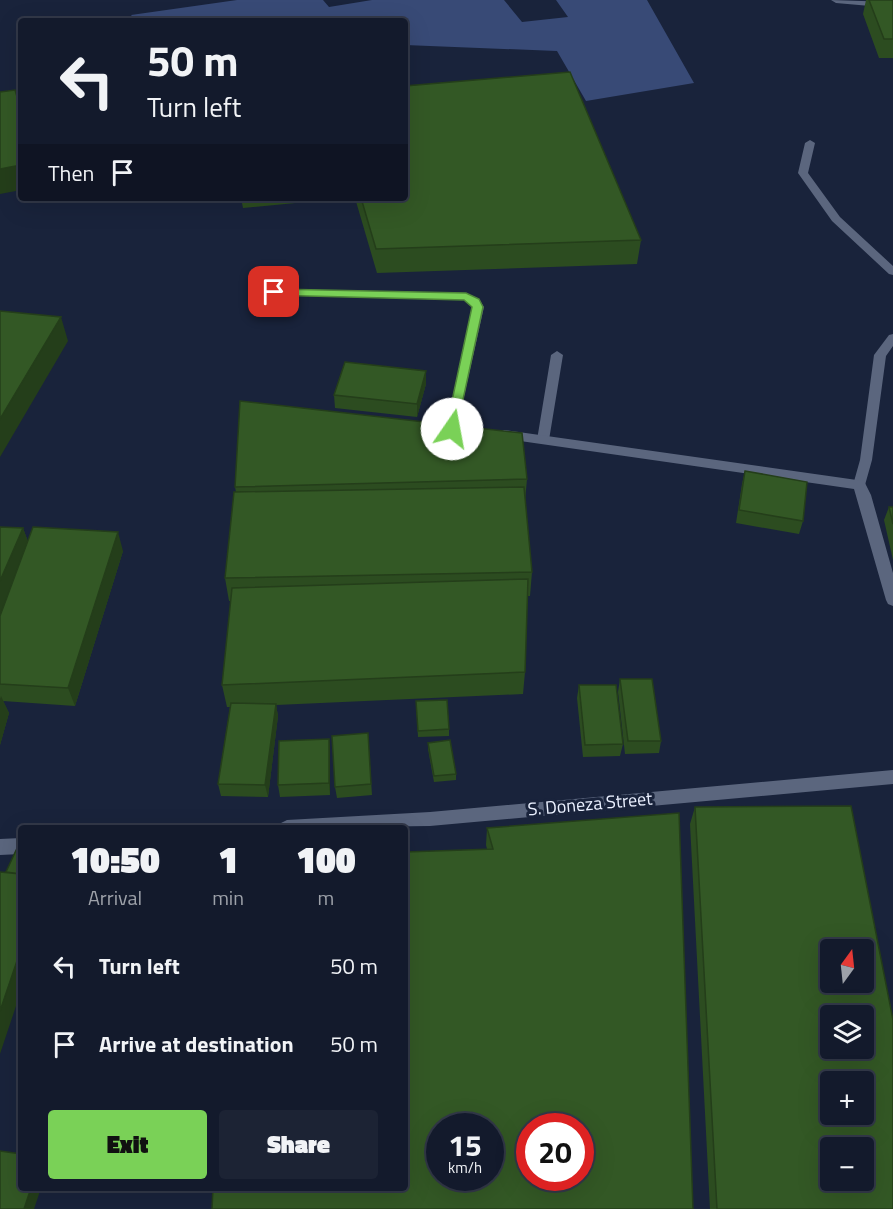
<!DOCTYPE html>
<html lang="en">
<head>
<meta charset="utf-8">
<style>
	body { margin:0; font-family:"Titillium Web",sans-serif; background:#1c2334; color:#f1f3f6; height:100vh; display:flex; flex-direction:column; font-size:22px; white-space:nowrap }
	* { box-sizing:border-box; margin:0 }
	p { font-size:20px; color:#9da1a9 }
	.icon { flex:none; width:33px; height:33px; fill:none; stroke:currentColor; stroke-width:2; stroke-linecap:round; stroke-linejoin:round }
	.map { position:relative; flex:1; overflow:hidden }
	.side { position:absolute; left:18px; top:825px; width:390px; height:366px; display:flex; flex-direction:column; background:#131a2c; border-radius:6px; box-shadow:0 6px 24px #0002,0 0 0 2px #323848 }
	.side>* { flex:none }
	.hud { position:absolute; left:18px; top:18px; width:390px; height:183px; border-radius:6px; box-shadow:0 6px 24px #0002,0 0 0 2px #323848; background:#131a2c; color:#f1f3f6; overflow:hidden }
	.needle { width:39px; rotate:15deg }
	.fabs { position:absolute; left:820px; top:939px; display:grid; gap:12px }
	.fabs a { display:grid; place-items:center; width:54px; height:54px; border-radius:6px; background:#131a2c; box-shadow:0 6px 24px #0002,0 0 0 2px #323848; font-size:30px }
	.speed { position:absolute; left:426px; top:1113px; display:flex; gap:12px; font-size:30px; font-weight:700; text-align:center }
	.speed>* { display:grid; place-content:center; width:78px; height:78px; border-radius:50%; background:#131a2c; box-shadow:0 6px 24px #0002,0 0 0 2px #323848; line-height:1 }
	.speed small { font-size:15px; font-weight:400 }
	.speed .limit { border:9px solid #d22; background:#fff; color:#111 }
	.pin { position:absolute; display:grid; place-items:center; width:51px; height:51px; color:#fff; margin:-26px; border-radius:12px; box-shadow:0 3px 9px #0006 }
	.me { position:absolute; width:66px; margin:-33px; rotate:12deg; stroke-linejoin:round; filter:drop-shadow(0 0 4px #0008) }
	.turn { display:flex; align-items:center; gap:21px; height:126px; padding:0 30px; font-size:27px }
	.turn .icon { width:78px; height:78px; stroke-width:2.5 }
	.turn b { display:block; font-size:42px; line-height:51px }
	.then { display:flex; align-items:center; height:57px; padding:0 30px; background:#0003; gap:12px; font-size:22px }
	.eta { display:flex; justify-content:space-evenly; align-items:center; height:102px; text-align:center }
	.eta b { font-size:36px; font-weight:800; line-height:42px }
	.button { display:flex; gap:12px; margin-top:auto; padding:12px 30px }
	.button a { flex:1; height:69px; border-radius:6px; background:#7ad157; color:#111; font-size:24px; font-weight:800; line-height:69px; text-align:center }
	.button a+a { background:#1c2334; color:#f1f3f6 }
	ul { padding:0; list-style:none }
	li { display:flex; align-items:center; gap:18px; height:78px; padding:0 30px }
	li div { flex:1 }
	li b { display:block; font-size:22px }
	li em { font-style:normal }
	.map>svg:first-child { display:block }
	.green { fill:#384a76 }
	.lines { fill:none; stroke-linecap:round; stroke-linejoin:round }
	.service { fill:#5b667e; fill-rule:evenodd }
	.minor { fill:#5b667e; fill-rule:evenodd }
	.wall { fill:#2c4c20 }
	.shaded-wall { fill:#243e1a }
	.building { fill:#335825; stroke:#243e1a; stroke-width:1.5; fill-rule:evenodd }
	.route { fill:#7ad157; stroke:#4f8839; stroke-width:1.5 }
	.labels { text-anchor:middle; stroke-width:6; stroke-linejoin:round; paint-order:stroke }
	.street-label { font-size:18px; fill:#ebf1ff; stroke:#19233b }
</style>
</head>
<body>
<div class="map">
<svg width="893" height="1209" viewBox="0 0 893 1209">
	<rect width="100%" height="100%" fill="#19233b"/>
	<!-- green -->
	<path class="green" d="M237 0H323L329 7 372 0H504L522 22 568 17 556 0H647L694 83 586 101 557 51 405 45V21H136L131 15Z"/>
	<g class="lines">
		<!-- service -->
		<path class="service" d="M810 140 815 143 808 173 840 217 893 266V275L889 274 832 221 798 173 805 143Z
			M274 289 466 293 479 299 484 307 456 432H448L446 429 472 307 464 299 270 294V290Z
			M893 334V346L886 356 872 460 865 485 859 489 853 485 860 460 874 355 889 335Z
			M557 351 563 355 549 440 543 444 537 440 551 355Z"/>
		<!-- minor -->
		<path class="minor" d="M831 0 893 2V8L836 3Z
			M504 430 864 481 871 495 893 573V606L888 604 886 600 854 489 499 438 497 435 499 432Z
			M893 770V784L430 826 278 828 281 823 287 820 430 812Z
			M21 838V854L0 855V839Z"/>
	</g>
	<!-- wall -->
	<path class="wall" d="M866 0H893V58H879L863 14Z
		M241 198H348L243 208Z
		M355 198H405L641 240 637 264 377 273Z
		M426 384 417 417 335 408 334 395Z
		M745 471 803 521 799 534 736 523 742 484Z
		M527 479 525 501 532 572 530 596H527L525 672 523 694 276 705 278 716 268 797 221 796 218 784 230 707H227L222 685 231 601H229L225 578 236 492 235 487Z
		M889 507H893V560L884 520Z
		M0 527 23 528 28 542 123 551 75 706 3 701 9 713 0 745Z
		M620 679 661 741 659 753 625 754 618 692Z
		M579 685 623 744 620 756 583 757 577 698Z
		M416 701 449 729V736L418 737Z
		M368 733 372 795 337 798 335 787Z
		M329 739 330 751V795L280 797 278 785Z
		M428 743 456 774V780L434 782 428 749Z
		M695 807 893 1209H710L690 824Z
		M487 828 693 1209 487 849 486 845Z"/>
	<!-- shaded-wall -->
	<path class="shaded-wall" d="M21 165V190L0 194V169Z
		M61 317 68 341 0 457V419Z
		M426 371V384L417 417V404Z
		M23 528 30 547 0 617V581Z
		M118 532 123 551 75 706 68 688Z
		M1 696 9 713 0 745V699Z
		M276 704 278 716 268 797 265 785Z
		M329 739 330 751V795L329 783Z
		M21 949V991L0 1054V1011Z
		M31 1188H41L34 1209H24Z"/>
	<!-- building -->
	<path class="building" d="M869 0H893V39H884Z
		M570 72 641 240 376 249 361 198H405V86Z
		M15 90 21 110V165L0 169V92Z
		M0 311 61 317 0 419Z
		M345 362 426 371 417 404 334 395Z
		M240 401 522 433 527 479 235 487Z
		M745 471 807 482 803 521 739 510Z
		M524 487 532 572 225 578 234 492Z
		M889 507H893V524Z
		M0 527 23 528 0 581Z
		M33 527 118 532 68 688 0 684V616Z
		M528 579 525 672 222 685 232 588Z
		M620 679H652L661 741H628Z
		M579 685H616L623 744 585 745Z
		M447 700 449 729 418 731 416 701Z
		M231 703 276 704 265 785 218 784Z
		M368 733 371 784 335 787 332 736Z
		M329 739V783L278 785 279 741Z
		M450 740 456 774 434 776 428 743Z
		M851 806 893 1020V1209H717L695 807ZM831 950H864V982H831ZM831 1016H864V1048H831ZM831 1082H864V1114H831ZM831 1148H864V1180H831Z
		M679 813 693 1209H212L213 1188H405V852L493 849 487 828ZM440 1126H490V1178H440ZM530 1126H580V1178H530Z
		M21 845V874L6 872 18 846Z
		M0 872 21 874V949L0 1011Z
		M0 1151 21 1154V1188H31L24 1209H0Z"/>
	<!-- route -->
	<path class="route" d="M274 289 466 293 479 299 483 307 456 432 452 433 446 429 472 307 464 300 270 295 269 292Z"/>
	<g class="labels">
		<!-- street labels -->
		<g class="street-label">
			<text transform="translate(590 804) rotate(-5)" y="6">S. Doneza Street</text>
		</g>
	</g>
</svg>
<div class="fabs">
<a><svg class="needle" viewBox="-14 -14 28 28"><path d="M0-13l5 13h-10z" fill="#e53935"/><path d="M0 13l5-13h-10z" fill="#9da1a9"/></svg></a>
<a><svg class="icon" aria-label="layers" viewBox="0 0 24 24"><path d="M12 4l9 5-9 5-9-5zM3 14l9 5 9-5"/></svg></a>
<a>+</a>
<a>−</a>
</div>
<div class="speed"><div>15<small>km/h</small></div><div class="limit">20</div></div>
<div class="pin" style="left:274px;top:292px;background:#d93025"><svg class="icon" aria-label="arrive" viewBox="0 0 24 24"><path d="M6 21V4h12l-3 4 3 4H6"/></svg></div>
<svg class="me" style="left:452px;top:429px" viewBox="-20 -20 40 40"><circle r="19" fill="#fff"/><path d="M0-13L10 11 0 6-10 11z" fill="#7ad157"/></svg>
<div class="hud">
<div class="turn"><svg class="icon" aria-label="left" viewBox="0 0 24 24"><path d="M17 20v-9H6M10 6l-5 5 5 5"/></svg><div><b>50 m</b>Turn left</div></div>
<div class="then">Then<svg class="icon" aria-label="arrive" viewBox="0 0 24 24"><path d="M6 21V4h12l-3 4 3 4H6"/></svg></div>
</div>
<section class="side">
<div class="eta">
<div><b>10:50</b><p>Arrival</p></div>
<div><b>1</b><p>min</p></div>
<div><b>100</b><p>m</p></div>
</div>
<ul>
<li><svg class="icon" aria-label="left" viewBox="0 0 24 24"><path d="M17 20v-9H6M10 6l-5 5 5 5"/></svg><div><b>Turn left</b></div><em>50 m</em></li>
<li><svg class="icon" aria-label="arrive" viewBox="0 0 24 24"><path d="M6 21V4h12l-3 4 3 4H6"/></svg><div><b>Arrive at destination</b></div><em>50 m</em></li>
</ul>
<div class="button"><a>Exit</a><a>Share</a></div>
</section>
</div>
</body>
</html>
